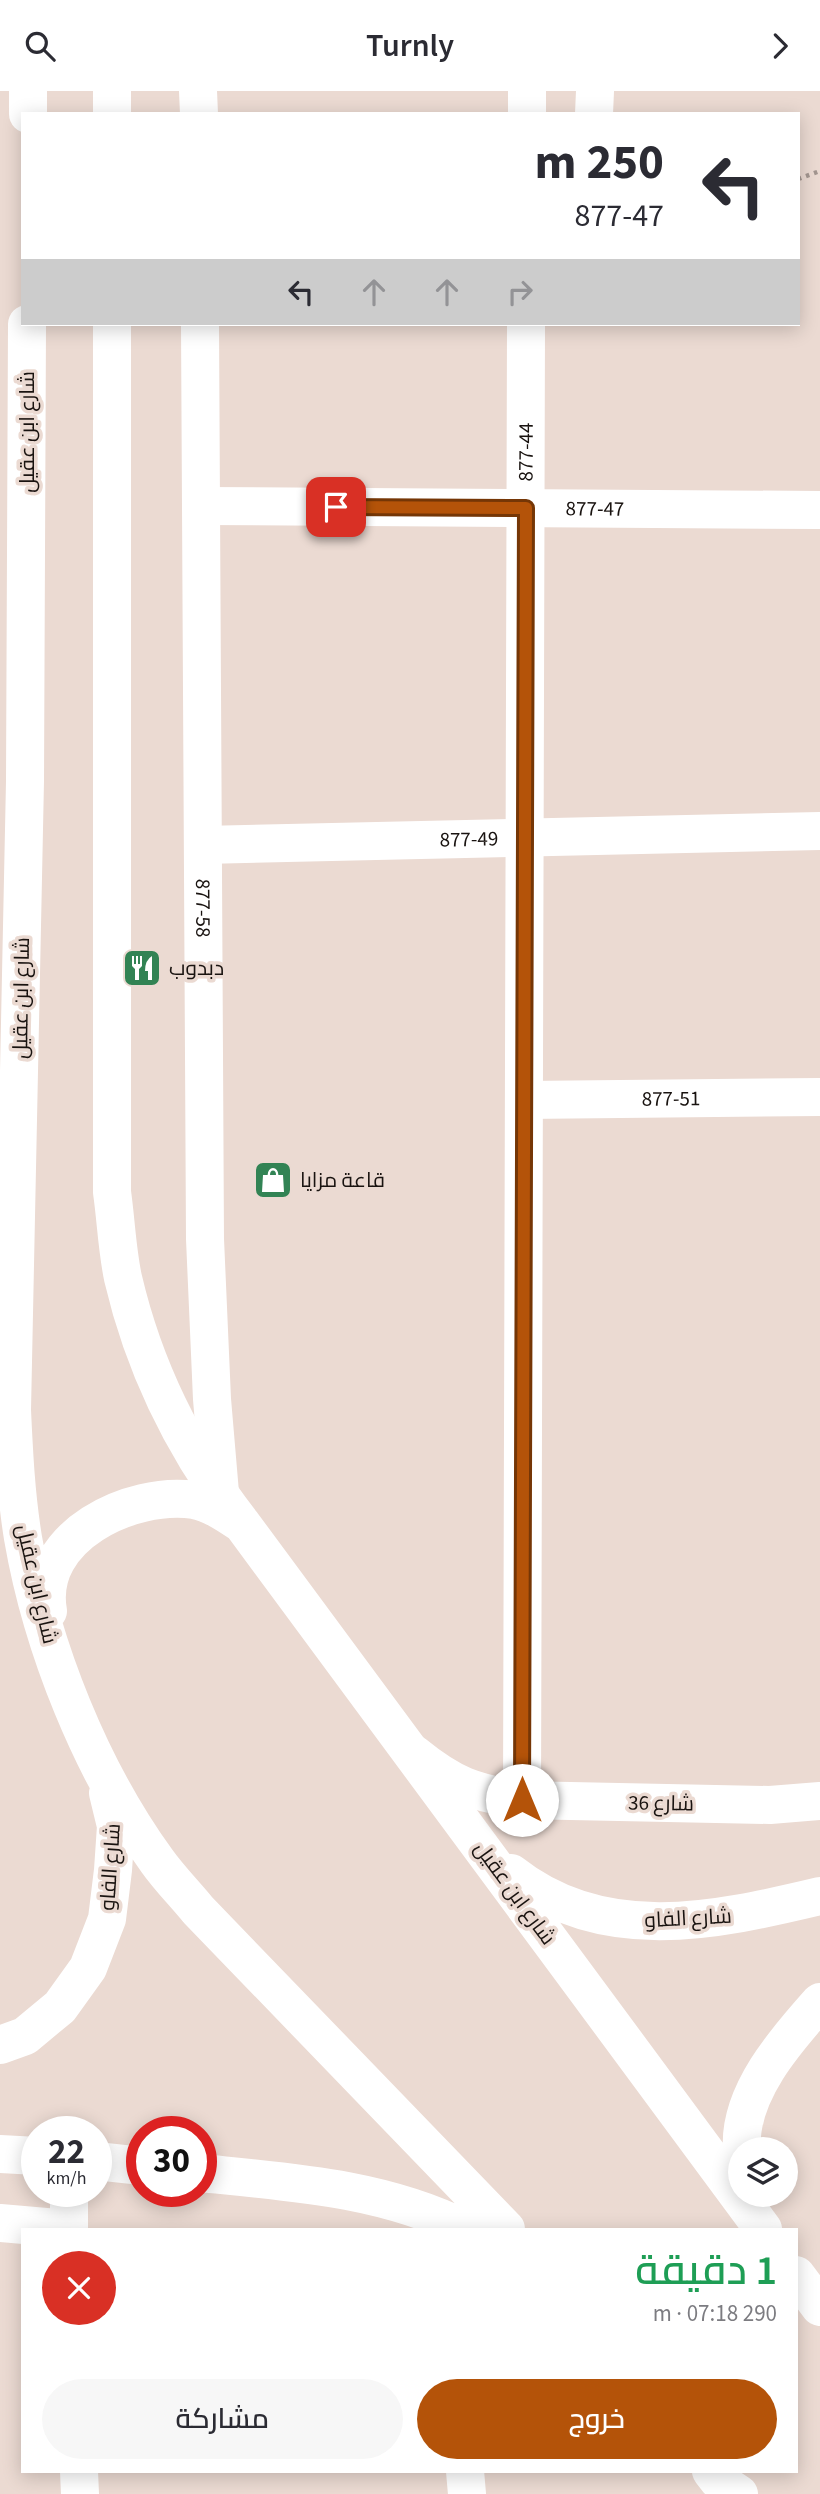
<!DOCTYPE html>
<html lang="ar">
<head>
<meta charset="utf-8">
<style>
	body { margin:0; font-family:"Source Sans 3",Cairo,sans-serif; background:#f7f7f7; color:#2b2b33; direction:rtl; height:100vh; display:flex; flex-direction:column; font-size:26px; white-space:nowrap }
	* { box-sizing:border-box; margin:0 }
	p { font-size:23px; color:#7c7c81 }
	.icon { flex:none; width:38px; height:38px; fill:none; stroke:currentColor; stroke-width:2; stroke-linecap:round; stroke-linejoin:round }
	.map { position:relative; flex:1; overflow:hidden; direction:ltr }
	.side { position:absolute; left:21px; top:2137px; width:777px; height:245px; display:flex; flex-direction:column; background:#fff; border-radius:0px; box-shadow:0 4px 18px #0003; direction:rtl }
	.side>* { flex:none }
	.banner { position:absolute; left:21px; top:21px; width:779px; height:214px; border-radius:0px; box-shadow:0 4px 18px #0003; direction:rtl; background:#fff; color:#2b2b33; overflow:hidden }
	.tools { position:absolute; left:728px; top:2046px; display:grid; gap:14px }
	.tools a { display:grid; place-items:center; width:70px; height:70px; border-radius:50%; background:#fff; box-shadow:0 4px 18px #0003; font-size:35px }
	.speed { position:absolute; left:21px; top:2025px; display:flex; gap:14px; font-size:35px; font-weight:700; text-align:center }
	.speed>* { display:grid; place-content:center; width:91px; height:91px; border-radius:50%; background:#fff; box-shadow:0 4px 18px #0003; line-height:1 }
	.speed small { font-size:18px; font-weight:400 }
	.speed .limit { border:10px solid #d22; background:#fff; color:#111 }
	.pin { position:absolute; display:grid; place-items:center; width:60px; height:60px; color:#fff; margin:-30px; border-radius:14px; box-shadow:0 4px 10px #0006 }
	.me { position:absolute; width:77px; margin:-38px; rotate:0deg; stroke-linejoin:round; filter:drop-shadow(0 0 5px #0008) }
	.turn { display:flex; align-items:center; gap:24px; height:147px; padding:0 21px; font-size:32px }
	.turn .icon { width:91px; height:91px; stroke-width:2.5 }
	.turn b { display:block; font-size:49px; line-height:60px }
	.lanes { display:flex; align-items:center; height:66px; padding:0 21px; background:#0003; justify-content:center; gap:35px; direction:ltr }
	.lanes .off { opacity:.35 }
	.round { display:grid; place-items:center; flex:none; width:74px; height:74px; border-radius:37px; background:#f7f7f7 }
	.headline { display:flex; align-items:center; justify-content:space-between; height:119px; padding:0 21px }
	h1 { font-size:42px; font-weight:600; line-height:52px; color:#1e9e55 }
	.primary-button { display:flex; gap:14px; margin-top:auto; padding:14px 21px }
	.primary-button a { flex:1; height:80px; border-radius:42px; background:#b45309; color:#fff; font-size:28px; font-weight:600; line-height:80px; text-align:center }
	.primary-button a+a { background:#f7f7f7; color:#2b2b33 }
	header { display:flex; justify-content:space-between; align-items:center; height:91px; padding:0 21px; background:#fff; font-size:32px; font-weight:600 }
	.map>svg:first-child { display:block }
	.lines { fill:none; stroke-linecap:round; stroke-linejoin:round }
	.path { stroke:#a39690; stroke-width:4.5; stroke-dasharray:3.5 5; stroke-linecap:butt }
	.minor { stroke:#fff; stroke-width:38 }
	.major { stroke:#fff; stroke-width:38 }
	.route-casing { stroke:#753606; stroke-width:18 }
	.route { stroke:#b45309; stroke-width:12 }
	.labels { text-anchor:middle; stroke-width:7; stroke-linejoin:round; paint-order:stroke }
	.street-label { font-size:21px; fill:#191310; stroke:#ebdad2 }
	.poi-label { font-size:21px; fill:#191310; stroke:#ebdad2; text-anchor:start }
</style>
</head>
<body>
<header><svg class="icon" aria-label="forward" viewBox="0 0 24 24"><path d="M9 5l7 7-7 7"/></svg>Turnly<svg class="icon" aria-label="search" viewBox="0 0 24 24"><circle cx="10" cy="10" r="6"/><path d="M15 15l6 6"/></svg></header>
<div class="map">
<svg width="820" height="2403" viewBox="0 0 820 2403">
	<rect width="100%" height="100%" fill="#ebdad2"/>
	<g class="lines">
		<!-- path -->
		<path class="path" d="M798 88 820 80"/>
		<!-- minor -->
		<g class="minor">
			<path d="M198 0 199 23"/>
			<path d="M527 23V0"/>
			<path d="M594 23 595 0"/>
			<path id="s1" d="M200 233 205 1148 212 1308 220 1402"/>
			<path id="s2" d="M201 415 820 419"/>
			<path id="s3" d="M203 754 820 740"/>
			<path id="s4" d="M524 1009 820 1006"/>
			<path d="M414 1663C452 1694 474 1702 522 1709L770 1714 820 1710"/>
			<path id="s5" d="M522 1709 526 233"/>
			<path d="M0 2132 69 2138V2100"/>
			<path d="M79 2380 80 2403"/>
			<path d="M465 2380 467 2403"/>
		</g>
		<!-- major -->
		<path class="major" d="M112 0V23
			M28 23V0
			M27 233 25 690 12 1319C14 1362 16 1404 23 1447 42 1557 91 1679 157 1770 169 1787 185 1803 198 1819L506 2138
			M112 233V1101C116 1129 117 1159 123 1187 144 1277 185 1360 242 1433
			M48 1520C35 1445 131 1400 194 1409 211 1412 227 1423 242 1433L763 2138
			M511 1782C603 1855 715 1830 820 1805
			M0 1954 25 1945 60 1916 88 1877 107 1828 113 1779 116 1735 108 1702
			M742 2058C738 2003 786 1949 820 1911
			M0 2063 37 2065
			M96 2070 142 2075
			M201 2082C290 2091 384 2097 465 2138
			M796 2184 820 2216
			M711 2380 718 2389 739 2403"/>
	</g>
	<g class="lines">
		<defs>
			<path id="route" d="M336 416 526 417 522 1709"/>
		</defs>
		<!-- route casing -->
		<use href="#route" class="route-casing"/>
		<!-- route -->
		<use href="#route" class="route"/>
	</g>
	<!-- icons -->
	<defs>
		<symbol id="restaurant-square" viewBox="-11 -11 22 22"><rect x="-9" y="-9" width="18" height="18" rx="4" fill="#328354" stroke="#ebdad2"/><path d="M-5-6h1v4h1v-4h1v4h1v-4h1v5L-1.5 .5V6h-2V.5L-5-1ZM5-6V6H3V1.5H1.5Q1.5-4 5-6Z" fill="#fff"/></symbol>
		<symbol id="shop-square" viewBox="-11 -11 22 22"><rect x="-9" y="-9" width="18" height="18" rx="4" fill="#328354" stroke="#ebdad2"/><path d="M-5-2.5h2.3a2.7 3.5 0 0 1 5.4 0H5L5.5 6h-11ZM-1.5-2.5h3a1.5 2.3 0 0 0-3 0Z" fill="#fff"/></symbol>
	</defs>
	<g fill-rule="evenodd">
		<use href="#restaurant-square" x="120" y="855" width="44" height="44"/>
		<use href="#shop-square" x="251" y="1067" width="44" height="44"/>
	</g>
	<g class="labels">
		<!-- street labels -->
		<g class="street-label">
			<text transform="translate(27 341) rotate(-90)" y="7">شارع ابن عقيل</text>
			<text dy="7" stroke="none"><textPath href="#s5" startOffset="1348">877-44</textPath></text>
			<text dy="7" stroke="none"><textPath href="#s2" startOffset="394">877-47</textPath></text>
			<text dy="7" stroke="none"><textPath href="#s3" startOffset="266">877-49</textPath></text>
			<text dy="7" stroke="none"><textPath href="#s1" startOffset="584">877-58</textPath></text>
			<text transform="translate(21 907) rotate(-89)" y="7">شارع ابن عقيل</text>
			<text dy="7" stroke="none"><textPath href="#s4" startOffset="147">877-51</textPath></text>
			<text transform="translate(37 1493) rotate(77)" y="7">شارع ابن عقيل</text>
			<text transform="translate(661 1712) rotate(1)" y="7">شارع 36</text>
			<text transform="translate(110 1776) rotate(-86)" y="7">شارع الفاو</text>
			<text transform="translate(515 1802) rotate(54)" y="7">شارع ابن عقيل</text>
			<text transform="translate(688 1827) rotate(-3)" y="7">شارع الفاو</text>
		</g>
		<!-- poi labels -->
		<g class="poi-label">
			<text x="169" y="884">دبدوب</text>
			<text x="300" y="1096">قاعة مزايا</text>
		</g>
	</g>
</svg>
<div class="tools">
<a><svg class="icon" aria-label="layers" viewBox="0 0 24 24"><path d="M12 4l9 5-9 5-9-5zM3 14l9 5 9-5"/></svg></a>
</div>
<div class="speed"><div>22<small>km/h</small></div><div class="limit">30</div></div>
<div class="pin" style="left:336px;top:416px;background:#d93025"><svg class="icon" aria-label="arrive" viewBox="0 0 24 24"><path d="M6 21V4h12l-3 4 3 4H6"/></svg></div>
<svg class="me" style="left:522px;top:1709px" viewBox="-20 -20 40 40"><circle r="19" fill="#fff"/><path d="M0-13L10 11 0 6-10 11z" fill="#b45309"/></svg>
<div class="banner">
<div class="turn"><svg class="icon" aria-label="left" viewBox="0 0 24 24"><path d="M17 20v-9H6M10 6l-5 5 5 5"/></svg><div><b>250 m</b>877-47</div></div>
<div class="lanes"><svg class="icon" aria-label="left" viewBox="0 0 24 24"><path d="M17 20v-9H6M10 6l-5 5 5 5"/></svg><svg class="icon off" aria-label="ahead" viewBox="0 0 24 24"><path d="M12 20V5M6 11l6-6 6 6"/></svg><svg class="icon off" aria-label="ahead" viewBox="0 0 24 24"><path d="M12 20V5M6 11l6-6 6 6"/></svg><svg class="icon off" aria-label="right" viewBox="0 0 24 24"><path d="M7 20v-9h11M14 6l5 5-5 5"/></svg></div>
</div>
<section class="side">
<div class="headline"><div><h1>1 دقيقة</h1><p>290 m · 07:18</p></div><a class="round" style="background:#d93025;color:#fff"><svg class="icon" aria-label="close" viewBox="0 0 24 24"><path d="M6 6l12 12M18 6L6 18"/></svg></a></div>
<div class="primary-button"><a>خروج</a><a>مشاركة</a></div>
</section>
</div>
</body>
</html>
